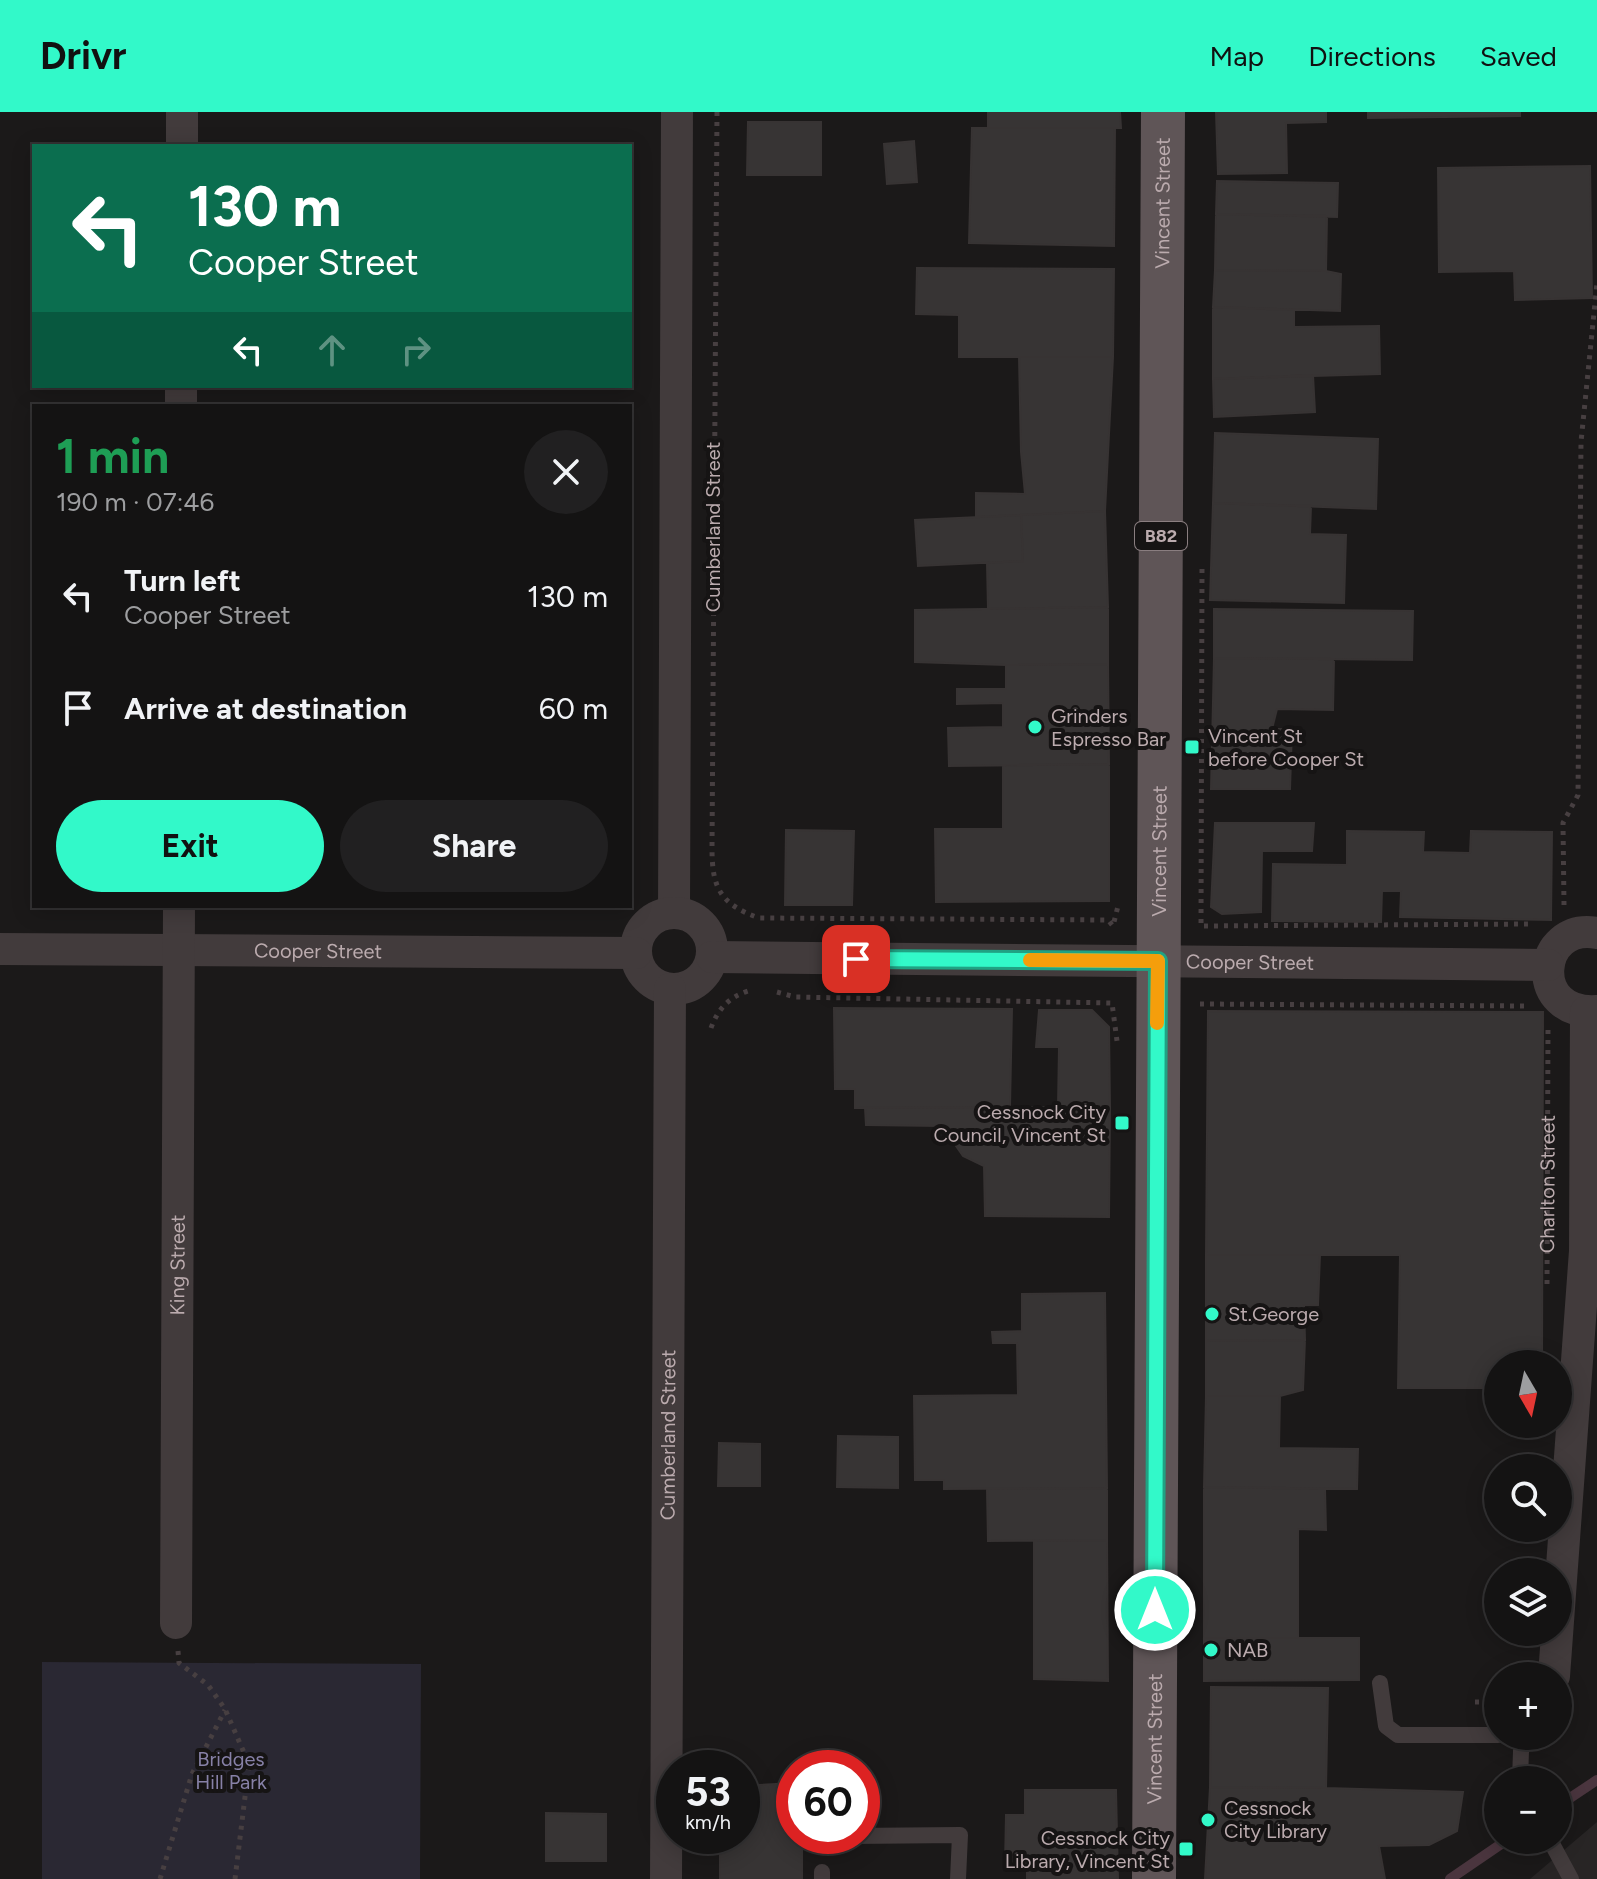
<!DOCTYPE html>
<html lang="en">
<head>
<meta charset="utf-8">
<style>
	body { margin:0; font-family:Figtree,sans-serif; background:#212021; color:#f1f3f6; height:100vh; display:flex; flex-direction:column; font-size:30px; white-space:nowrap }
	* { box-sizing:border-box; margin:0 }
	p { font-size:26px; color:#9d9ea0 }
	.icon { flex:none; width:44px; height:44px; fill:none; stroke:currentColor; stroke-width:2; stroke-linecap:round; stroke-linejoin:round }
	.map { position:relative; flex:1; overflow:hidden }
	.sheet { position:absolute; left:32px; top:292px; width:600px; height:504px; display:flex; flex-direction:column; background:#141313; border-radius:0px; box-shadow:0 4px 20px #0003,0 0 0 2px #333233 }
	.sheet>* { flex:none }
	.banner { position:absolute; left:32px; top:32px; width:600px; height:244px; border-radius:0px; box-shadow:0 4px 20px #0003,0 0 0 2px #333233; background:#0b6e4f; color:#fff; overflow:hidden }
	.needle { width:52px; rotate:171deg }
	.fabs { position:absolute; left:1484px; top:1238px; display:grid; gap:16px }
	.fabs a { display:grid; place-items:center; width:88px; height:88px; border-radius:50%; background:#141313; box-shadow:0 4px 20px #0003,0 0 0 2px #333233; font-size:40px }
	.speed { position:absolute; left:656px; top:1638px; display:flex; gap:16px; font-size:40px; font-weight:700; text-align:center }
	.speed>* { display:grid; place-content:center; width:104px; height:104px; border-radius:50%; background:#141313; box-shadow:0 4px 20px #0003,0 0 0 2px #333233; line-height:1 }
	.speed small { font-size:20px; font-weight:400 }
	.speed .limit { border:12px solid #d22; background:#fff; color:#111 }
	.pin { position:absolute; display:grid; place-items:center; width:68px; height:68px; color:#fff; margin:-34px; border-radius:16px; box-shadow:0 4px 12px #0006 }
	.me { position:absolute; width:88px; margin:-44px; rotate:0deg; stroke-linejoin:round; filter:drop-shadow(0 0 6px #0008) }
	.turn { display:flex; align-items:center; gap:28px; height:168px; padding:0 24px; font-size:36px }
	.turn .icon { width:104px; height:104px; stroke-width:2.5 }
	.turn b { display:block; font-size:56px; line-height:68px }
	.lanes { display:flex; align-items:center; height:76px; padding:0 24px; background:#0003; justify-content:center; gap:40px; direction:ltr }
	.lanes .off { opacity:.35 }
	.round { display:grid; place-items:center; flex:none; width:84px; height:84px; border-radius:42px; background:#212021 }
	.headline { display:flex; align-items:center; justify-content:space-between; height:136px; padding:0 24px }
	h1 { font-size:48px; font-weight:700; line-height:60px; color:#1e9e55 }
	.button { display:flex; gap:16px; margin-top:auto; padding:16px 24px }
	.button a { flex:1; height:92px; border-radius:48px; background:#32f9c9; color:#111; font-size:32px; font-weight:700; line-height:92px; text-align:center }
	.button a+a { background:#212021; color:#f1f3f6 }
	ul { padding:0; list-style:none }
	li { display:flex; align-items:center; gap:24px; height:112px; padding:0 24px }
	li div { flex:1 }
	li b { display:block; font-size:30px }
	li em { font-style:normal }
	header { display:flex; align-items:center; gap:48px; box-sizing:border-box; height:112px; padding:0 40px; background:#32f9c9; color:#111 }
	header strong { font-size:38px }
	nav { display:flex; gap:44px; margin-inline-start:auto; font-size:28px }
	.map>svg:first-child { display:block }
	.built { fill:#282525 }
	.green { fill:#2a2833 }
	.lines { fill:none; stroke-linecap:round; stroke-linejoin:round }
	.stream { stroke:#4a353e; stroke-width:10 }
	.building { fill:#373434; stroke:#373333; stroke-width:2 }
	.path { stroke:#473f41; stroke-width:5; stroke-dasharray:4 6; stroke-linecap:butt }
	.lane { stroke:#423b3c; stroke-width:16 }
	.street { stroke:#423b3c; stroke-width:32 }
	.primary { stroke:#5f5557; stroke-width:44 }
	.route-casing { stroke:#20a283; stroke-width:20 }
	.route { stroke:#32f9c9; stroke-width:14 }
	.slow { stroke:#f59e0b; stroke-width:14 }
	.poi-dot { fill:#32f9c9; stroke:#161414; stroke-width:3 }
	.labels { text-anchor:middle; stroke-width:8; stroke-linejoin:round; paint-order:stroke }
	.shield { fill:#161414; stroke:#8a7e80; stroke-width:2 }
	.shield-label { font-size:18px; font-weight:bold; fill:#bbabae }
	.street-label { font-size:20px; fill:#bbabae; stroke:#161414 }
	.poi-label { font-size:20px; fill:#bbabae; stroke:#161414; text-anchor:start }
	.park-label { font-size:20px; fill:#8781a7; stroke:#161414 }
</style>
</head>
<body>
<header>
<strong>Drivr</strong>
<nav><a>Map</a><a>Directions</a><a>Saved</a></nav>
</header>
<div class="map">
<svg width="1597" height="1767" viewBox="0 0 1597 1767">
	<rect width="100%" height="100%" fill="#1b1919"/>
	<!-- built -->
	<path class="built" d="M1597 1710V1767H1530Z"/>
	<!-- green -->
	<path class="green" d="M42 1550 421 1552 420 1767H42Z"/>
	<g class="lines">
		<!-- stream -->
		<path class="stream" d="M1558 1694 1597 1668
			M1450 1767 1507 1728"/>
	</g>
	<!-- building -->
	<path class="building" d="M988 0H1120L1121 16H988Z
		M1216 0H1326V10L1286 11 1287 61 1218 62Z
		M1368 0H1520V4L1368 6Z
		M748 10H821V63H747Z
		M972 16H1115L1114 134 969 131Z
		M914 29 917 70 887 72 884 32Z
		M1590 54 1592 186 1515 188 1514 159 1439 160 1438 56Z
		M1217 69 1338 71 1337 105 1216 102Z
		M1216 102 1327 104 1326 159 1215 158Z
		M917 156 1114 157 1113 245H959V203L916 202Z
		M1215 158 1326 159 1341 162 1340 199 1213 195Z
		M1213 195 1294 198V215L1379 214 1380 262 1213 267Z
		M1019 245H1113L1105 399 976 405V381L1025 382 1021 340Z
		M1313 263 1315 300 1214 305 1213 267Z
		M1215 321 1378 327 1376 397 1213 391Z
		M1213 391 1311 394 1310 422 1346 423 1344 491 1210 488Z
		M1105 399 1108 495 988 497 987 451 1023 449 1021 403Z
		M1021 403 1023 449 918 454 915 408Z
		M1108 495V552L1006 553 915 550V498Z
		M1214 497 1413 499 1412 548 1214 546Z
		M1214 546 1334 547 1333 598 1277 597 1272 617H1292L1290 677H1211Z
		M1108 552 1109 652 949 654 948 616 1003 615V591L957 592V577H1006V553Z
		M1109 652V789L936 790 935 717H1003V653Z
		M1215 711H1314L1312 739H1262L1261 800 1222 802 1211 795Z
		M786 718 854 719 852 793H785Z
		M1347 719 1424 720 1423 740 1470 741 1471 719 1552 720 1551 808 1400 805 1401 779H1382L1381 810 1272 809 1273 752 1347 753Z
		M834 896 1012 897 1010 995 855 996V977H835Z
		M1039 898H1092L1109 915 1110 996 1058 995 1059 935H1036Z
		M1208 899 1543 900 1542 1252H1498V1276H1398L1400 1143H1206Z
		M1058 995 1110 996 1109 1105 985 1104 984 1054 963 1044 942 1014 866 1013 865 996Z
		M1206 1143H1320L1318 1193H1304L1305 1228 1206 1229Z
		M1105 1181 1107 1376 944 1377V1368H915L914 1284 1018 1283 1017 1231H993L992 1220 1022 1219V1182Z
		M1305 1228 1303 1278 1280 1284H1206V1229Z
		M1206 1284H1280L1279 1336 1358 1337 1357 1377 1204 1375Z
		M838 1324 898 1325V1376L837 1375Z
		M719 1331 760 1332V1374H718Z
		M1204 1375 1325 1377 1326 1418 1298 1417V1526H1204Z
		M1107 1376V1428L988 1429 987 1377Z
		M1107 1428 1108 1569 1034 1567V1429Z
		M1204 1526H1359V1568L1204 1569Z
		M1211 1575 1328 1576 1326 1676 1210 1675Z
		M794 1671V1724H802V1767H720V1724H742V1674Z
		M1210 1675 1326 1676 1463 1680 1457 1719 1429 1733 1379 1734 1385 1767H1205Z
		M1025 1678H1116L1118 1767H1027V1752H1005L1006 1703H1025Z
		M546 1701 606 1702V1749H546Z"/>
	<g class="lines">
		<!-- path -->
		<g class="path">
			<path d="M717 0 712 736C712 776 720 792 759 806L1108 808 1113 814 1118 794"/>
			<path d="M1202 457 1201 814 1533 812"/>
			<path d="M1564 793 1563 711 1578 683 1581 330 1597 171"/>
			<path d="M777 880 795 885 1112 891 1117 929"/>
			<path d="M1200 892 1527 894"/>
			<path d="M711 916C718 897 729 885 748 879"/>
			<path id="s1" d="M1547 1172 1548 918"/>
			<path d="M178 1539 179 1551 208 1573 225 1597 249 1652 235 1767"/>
			<path d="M1475 1590H1498"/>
			<path d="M160 1767 192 1662 225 1598"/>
		</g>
		<!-- lane -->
		<path class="lane" d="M1380 1571 1386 1614 1398 1623H1498
			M1520 1668 1521 1639 1527 1624
			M850 1724 960 1723 958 1767
			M1550 1728 1571 1767
			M822 1767V1760"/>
		<!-- street -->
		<g class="street">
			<path d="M182 34V0"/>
			<path d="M181 294V274"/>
			<path d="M674 801 677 0"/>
			<circle cx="674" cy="839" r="38"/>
			<path d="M1597 821C1536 810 1528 904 1597 899"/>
			<path id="s2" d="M0 837 636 841"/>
			<path id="s3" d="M712 845 1548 853"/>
			<path id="s4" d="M176 1511 179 794"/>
			<path d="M1554 1564 1585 1139 1586 900"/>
			<path id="s5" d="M666 1767 670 877"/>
		</g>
		<!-- primary -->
		<path class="primary" id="s6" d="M1154 1767 1163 0"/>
	</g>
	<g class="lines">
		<defs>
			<path id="route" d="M856 847 1158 849 1155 1498"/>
		</defs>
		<!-- route casing -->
		<use href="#route" class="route-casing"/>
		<!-- route -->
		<use href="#route" class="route"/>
		<!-- slow -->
		<path class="slow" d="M1030 848 1158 849 1157 911"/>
	</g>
	<!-- markers -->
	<g class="poi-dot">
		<circle cx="1035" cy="615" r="8"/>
		<rect x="1184" y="627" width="16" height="16" rx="4"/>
		<rect x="1114" y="1003" width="16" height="16" rx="4"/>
		<circle cx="1212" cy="1202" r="8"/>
		<circle cx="1211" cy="1538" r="8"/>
		<circle cx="1208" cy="1708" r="8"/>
		<rect x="1178" y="1729" width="16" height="16" rx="4"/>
	</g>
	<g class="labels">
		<!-- shield labels -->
		<rect class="shield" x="1135" y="410" width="52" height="28" rx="6"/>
		<g class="shield-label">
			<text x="1161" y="430">B82</text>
		</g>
		<!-- street labels -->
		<g class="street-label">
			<text dy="7" stroke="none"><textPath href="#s6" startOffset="1676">Vincent Street</textPath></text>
			<text transform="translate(713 415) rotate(-90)" y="7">Cumberland Street</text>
			<text dy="7" stroke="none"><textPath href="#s6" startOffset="1028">Vincent Street</textPath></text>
			<text dy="7" stroke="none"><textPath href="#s2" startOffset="318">Cooper Street</textPath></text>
			<text dy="7" stroke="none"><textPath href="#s3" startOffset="538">Cooper Street</textPath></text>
			<text dy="7" stroke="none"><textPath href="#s1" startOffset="100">Charlton Street</textPath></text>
			<text dy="7" stroke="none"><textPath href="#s4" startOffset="358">King Street</textPath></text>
			<text dy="7" stroke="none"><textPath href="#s5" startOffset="444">Cumberland Street</textPath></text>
			<text dy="7" stroke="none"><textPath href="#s6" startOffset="140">Vincent Street</textPath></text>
		</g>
		<!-- poi labels -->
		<g class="poi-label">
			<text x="1051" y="611">Grinders<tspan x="1051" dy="23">Espresso Bar</tspan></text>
			<text x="1208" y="631">Vincent St<tspan x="1208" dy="23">before Cooper St</tspan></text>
			<text x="1106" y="1007" text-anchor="end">Cessnock City<tspan x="1106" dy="23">Council, Vincent St</tspan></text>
			<text x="1228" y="1209">St.George</text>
			<text x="1227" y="1545">NAB</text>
			<text x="1224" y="1703">Cessnock<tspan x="1224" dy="23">City Library</tspan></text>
			<text x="1170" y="1733" text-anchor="end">Cessnock City<tspan x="1170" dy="23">Library, Vincent St</tspan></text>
		</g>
		<!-- park labels -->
		<g class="park-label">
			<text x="231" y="1654">Bridges<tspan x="231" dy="23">Hill Park</tspan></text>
		</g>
	</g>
</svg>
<div class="fabs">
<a><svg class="needle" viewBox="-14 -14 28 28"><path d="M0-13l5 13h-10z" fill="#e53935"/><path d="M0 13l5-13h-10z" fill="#9d9ea0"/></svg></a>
<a><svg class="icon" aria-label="search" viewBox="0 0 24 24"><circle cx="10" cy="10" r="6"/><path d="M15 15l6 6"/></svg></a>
<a><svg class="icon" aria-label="layers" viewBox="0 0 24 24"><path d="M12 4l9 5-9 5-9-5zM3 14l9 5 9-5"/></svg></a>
<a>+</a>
<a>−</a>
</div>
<div class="speed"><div>53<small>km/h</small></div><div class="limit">60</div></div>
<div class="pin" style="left:856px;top:847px;background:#d93025"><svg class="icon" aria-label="arrive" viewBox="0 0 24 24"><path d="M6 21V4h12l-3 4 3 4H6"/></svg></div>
<svg class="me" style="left:1155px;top:1498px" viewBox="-20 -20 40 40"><circle r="17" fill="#32f9c9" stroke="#fff" stroke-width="3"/><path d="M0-11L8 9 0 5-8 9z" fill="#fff"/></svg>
<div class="banner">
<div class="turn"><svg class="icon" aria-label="left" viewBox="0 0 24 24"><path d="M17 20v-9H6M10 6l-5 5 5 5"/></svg><div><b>130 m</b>Cooper Street</div></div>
<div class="lanes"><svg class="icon" aria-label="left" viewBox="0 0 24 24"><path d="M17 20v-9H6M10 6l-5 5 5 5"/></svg><svg class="icon off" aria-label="ahead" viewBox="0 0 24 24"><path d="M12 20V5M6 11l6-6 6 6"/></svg><svg class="icon off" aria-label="right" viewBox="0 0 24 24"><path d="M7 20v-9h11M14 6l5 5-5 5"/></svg></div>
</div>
<section class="sheet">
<div class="headline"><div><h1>1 min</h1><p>190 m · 07:46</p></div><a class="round"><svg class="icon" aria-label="close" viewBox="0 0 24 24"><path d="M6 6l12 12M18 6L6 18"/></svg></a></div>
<ul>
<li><svg class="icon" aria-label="left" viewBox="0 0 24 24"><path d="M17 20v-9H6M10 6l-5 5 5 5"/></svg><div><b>Turn left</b><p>Cooper Street</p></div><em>130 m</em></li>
<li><svg class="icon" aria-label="arrive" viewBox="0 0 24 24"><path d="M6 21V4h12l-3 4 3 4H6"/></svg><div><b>Arrive at destination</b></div><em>60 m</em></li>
</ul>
<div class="button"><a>Exit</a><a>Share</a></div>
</section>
</div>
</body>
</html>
